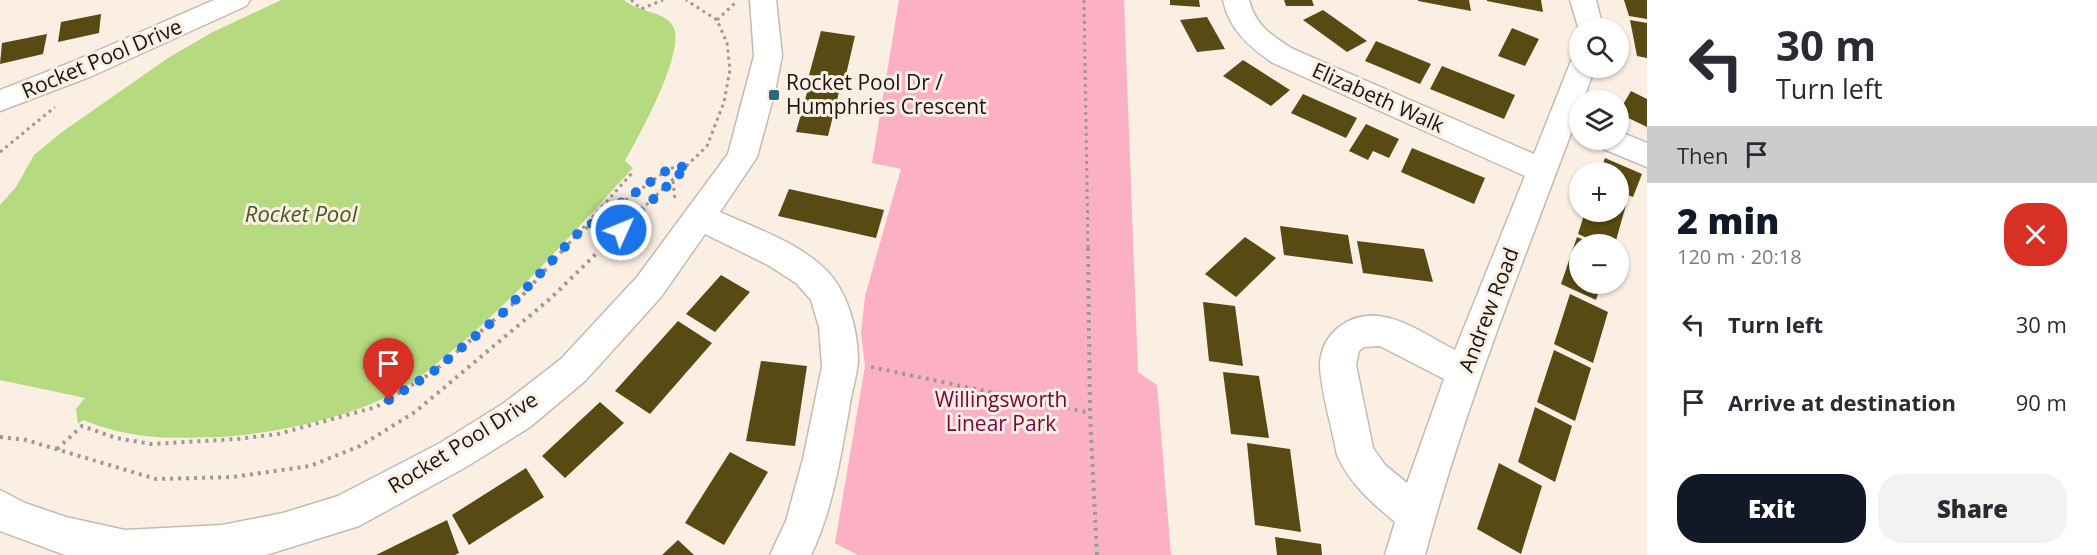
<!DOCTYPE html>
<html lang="en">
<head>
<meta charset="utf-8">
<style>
	body { margin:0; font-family:"Open Sans",sans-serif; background:#f2f2f3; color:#2b2b33; height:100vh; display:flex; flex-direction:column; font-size:22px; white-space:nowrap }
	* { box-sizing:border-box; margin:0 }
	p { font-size:20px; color:#7c7c81 }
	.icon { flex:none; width:33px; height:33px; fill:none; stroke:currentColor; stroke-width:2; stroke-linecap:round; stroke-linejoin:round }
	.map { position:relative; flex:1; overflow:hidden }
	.details { display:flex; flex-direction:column; background:#fff; width:450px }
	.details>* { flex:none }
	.top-card { background:#fff; color:#2b2b33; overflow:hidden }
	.buttons { position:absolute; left:1569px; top:18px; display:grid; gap:12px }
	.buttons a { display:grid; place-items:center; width:60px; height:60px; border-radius:50%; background:#fff; box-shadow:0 2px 4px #0004; font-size:30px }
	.pin { position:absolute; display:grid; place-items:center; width:51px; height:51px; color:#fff; margin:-62px -26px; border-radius:50% 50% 50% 0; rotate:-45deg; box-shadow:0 0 6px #0007 }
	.pin .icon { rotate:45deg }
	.me { position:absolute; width:66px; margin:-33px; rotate:46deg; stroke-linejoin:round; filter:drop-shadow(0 0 4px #0008) }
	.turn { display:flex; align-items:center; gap:21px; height:126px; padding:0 30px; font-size:27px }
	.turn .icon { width:78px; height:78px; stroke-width:2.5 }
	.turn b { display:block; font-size:42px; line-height:51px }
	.then { display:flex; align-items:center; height:57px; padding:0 30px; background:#0003; gap:12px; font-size:22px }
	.round { display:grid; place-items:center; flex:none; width:63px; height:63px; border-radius:24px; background:#f2f2f3 }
	.headline { display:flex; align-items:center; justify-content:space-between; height:102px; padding:0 30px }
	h1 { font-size:36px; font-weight:800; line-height:45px; color:#111827 }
	.action { display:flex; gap:12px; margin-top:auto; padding:12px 30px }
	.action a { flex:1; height:69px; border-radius:24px; background:#111827; color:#fff; font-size:24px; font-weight:800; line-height:69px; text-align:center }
	.action a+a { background:#f2f2f3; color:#2b2b33 }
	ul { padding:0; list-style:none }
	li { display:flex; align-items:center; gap:18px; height:78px; padding:0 30px }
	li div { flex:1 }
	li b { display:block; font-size:22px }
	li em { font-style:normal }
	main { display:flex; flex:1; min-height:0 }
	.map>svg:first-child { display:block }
	.green { fill:#fbb0c4 }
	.water { fill:#b5da7f }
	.building { fill:#574a12 }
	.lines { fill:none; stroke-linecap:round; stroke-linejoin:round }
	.minor-casing { stroke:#c6bab0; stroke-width:3 }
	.path-far1 { stroke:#a19890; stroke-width:3; stroke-dasharray:3 4; stroke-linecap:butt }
	.path { stroke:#a19890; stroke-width:4; stroke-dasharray:3 5; stroke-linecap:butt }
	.minor { fill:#fff; fill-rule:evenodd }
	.route { stroke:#1a73e8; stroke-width:10; stroke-dasharray:0 18 }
	.poi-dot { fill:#27687c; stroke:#fbefe4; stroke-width:2 }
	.labels { text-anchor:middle; stroke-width:6; stroke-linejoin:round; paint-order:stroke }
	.street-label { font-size:21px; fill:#191511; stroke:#fbefe4 }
	.poi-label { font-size:21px; fill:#191511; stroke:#fbefe4; text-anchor:start }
	.park-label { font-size:21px; fill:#7e003d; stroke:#fbefe4 }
	.water-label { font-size:22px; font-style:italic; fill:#455d1e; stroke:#fbefe4 }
</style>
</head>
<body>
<main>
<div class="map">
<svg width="1647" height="555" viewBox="0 0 1647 555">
	<rect width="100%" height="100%" fill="#fbefe4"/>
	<!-- green -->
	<path class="green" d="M899 0H1124L1138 372 1157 385 1171 555H858L835 543 865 366 861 333 865 296 901 169 872 163Z"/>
	<!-- water -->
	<path class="water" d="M281 0H624C637 12 664 11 673 26 687 50 638 138 625 161L633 168C578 227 526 287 465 340 444 357 424 376 400 390 354 417 270 435 217 437 167 439 130 439 83 420L78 424 76 409 85 398 0 380V205L16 187 34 155 62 132 168 58 211 33Z"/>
	<!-- building -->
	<path class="building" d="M1170 0H1199L1200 7 1170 5Z
		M1284 0H1312L1314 6H1286Z
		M1418 0H1469L1471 11 1418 1Z
		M1487 0H1541L1543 12 1487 1Z
		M1624 0H1647V19L1629 16Z
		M1323 10 1367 41 1347 52 1303 20Z
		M101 14 99 33 58 42 61 22Z
		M1207 17 1225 49 1197 52 1180 20Z
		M1630 20 1647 23V58L1637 56Z
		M1512 28 1539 39 1525 66 1498 56Z
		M821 31 855 36 845 79 809 75Z
		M47 34 43 54 0 64 2 43Z
		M1376 41 1431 64 1420 84 1365 61Z
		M1243 60 1290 90 1271 106 1223 76Z
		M1442 66 1515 95 1504 119 1430 89Z
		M808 89 839 92 828 136 796 132Z
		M1631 91 1647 99V127L1618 113Z
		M1303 94 1357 118 1346 138 1291 113Z
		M1366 124 1399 139 1389 158 1373 151 1368 160 1349 151Z
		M1412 148 1485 178 1474 204 1401 172Z
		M1605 158 1642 174 1633 197 1618 191V172H1600Z
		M789 189 884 210 876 238 778 216Z
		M1618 202 1626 205 1615 244H1601L1578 234 1585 212H1618Z
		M1280 226 1348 235 1353 264 1284 255Z
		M1245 237 1276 258 1236 297 1205 274Z
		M1577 237 1593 244H1580V284H1601L1596 300 1561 284Z
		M1357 241 1424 249 1433 282 1363 273Z
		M721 275 750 292 715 332 686 314Z
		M1570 294 1608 312 1593 363 1554 344Z
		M1203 302 1235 306 1243 366 1209 361Z
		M678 321 712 343 650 414 615 391Z
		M1554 350 1591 368 1575 421 1537 402Z
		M761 361 807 366 795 446 746 441Z
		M1223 372 1259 376 1269 438 1231 434Z
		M600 402 624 423 565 478 542 456Z
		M1535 407 1572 426 1555 482 1518 462Z
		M1247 443 1290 449 1301 532 1255 525Z
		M730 452 768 472 724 545 685 523Z
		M1499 463 1542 486 1521 554 1477 529Z
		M526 468 544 497 469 545 452 515Z
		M447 520 459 553 455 555H376Z
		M1275 537 1321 544 1322 555H1277Z
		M678 540 694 555H662Z"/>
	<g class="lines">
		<defs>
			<path id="minor" d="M214 0H250L246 6 92 76 0 111V90L72 62Z
				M750 0H776L782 56 775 91 757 157 720 212C755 228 800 243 827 271 848 292 858 331 858 360 857 377 851 393 849 410 840 459 833 509 811 555H770L786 521 803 459 822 367 819 327 811 300 796 283 768 265 705 234 661 297 585 381 530 427 466 467 359 526 266 555H65L0 531V490L25 503 66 517 125 530 222 525 283 513 338 496 440 443 504 403 561 359 637 277 728 154 754 56Z
				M1223 0H1249C1255 25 1272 36 1293 49L1534 154 1571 61 1580 59V68H1595L1583 100H1580V111L1573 128C1520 270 1464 409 1425 555H1385L1395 522C1371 502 1350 484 1337 455 1333 432 1320 386 1320 365 1321 332 1352 310 1384 317 1408 321 1433 339 1455 350L1525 176 1273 63C1249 47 1229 29 1223 0ZM1380 346 1444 379 1407 483 1385 465 1373 448 1356 365 1359 351 1364 347Z
				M1570 0H1596L1603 28H1580V33Z
				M1618 131 1647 143V167L1601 148 1596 140H1618Z"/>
		</defs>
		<!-- minor casing -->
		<use href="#minor" class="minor-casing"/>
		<!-- path-far1 -->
		<path class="path-far1" d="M631 0 641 9 663 0
			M1084 0 1088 249
			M717 20 736 2
			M0 152 55 107
			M673 181 675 200
			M580 233 670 168 687 167
			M605 247 647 238
			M564 249 633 172
			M601 249 707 146 724 102 730 70 727 43 717 20 686 0"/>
		<!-- path -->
		<path class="path" d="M1088 248 1090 413 1097 555
			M871 367 1090 413
			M0 437 26 440 156 479 233 477 310 466 360 446 415 412 551 298 602 248
			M57 449 82 426 116 438 151 444 238 439 278 434 376 407 433 372 521 297 565 248"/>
		<!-- minor -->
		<use href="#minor" class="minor"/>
	</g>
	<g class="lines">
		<!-- route -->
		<path class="route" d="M389 400 433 372 505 311 576 235 670 168 688 166 621 230"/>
	</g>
	<!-- markers -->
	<rect class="poi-dot" x="768" y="89" width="12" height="12" rx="3"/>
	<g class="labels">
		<!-- street labels -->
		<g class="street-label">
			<text transform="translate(102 59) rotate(-23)" y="7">Rocket Pool Drive</text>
			<text transform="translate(1378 98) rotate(24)" y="7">Elizabeth Walk</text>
			<text transform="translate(1489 310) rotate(-69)" y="7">Andrew Road</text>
			<text transform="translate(463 443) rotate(-32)" y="7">Rocket Pool Drive</text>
		</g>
		<!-- poi labels -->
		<g class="poi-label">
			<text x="786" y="90">Rocket Pool Dr /<tspan x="786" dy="24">Humphries Crescent</tspan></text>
		</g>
		<!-- park labels -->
		<g class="park-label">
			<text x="1001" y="407">Willingsworth<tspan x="1001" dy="24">Linear Park</tspan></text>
		</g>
		<!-- water labels -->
		<g class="water-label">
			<text x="301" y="222">Rocket Pool</text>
		</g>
	</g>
</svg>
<div class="buttons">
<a><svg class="icon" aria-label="search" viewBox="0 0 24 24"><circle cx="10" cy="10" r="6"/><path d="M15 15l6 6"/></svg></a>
<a><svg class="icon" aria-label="layers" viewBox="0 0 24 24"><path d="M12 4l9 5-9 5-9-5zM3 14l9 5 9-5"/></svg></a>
<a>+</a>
<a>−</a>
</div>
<div class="pin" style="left:389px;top:400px;background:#d93025"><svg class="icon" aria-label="arrive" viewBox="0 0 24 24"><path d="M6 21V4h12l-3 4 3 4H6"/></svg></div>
<svg class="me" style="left:621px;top:230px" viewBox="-20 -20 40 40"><circle r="17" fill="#1a73e8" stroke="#fff" stroke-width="3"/><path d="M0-11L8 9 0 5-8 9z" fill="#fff"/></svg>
</div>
<section class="details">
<div class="top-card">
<div class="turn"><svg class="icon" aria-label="left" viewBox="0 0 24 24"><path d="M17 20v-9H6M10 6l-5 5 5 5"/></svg><div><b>30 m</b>Turn left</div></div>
<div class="then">Then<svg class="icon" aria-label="arrive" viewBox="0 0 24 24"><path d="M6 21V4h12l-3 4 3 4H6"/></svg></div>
</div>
<div class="headline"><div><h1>2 min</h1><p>120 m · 20:18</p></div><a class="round" style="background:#d93025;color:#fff"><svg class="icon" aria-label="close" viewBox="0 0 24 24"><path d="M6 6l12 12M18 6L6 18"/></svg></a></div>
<ul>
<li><svg class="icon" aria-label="left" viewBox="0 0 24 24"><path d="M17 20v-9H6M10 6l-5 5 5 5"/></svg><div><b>Turn left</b></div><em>30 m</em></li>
<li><svg class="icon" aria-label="arrive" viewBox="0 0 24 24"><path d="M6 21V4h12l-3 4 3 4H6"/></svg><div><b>Arrive at destination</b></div><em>90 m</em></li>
</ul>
<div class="action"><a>Exit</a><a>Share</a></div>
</section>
</main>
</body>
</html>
